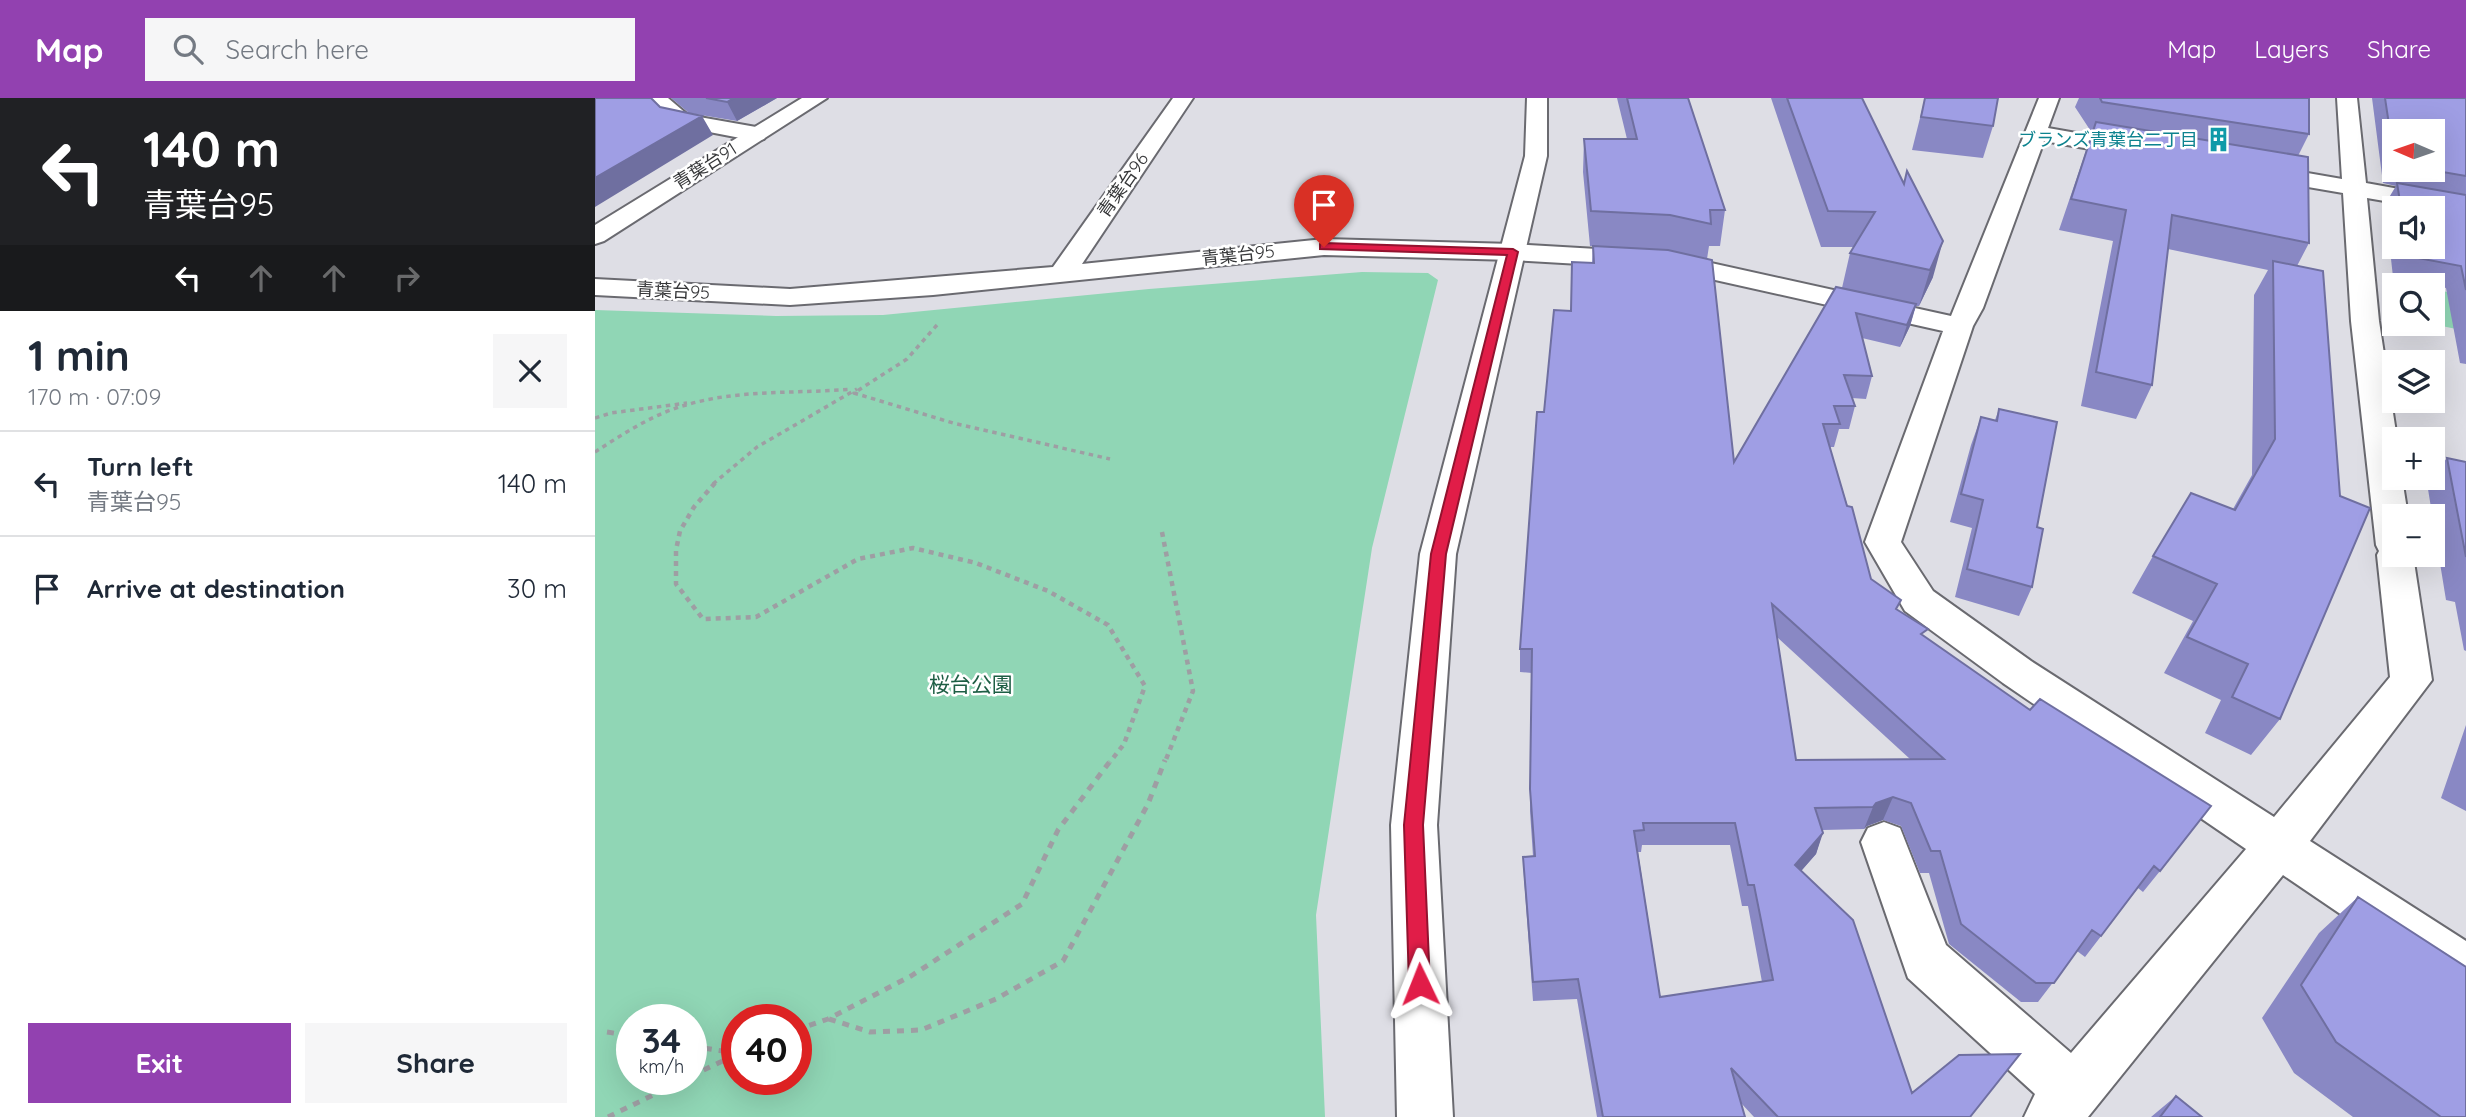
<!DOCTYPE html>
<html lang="en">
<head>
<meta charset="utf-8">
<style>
	body { margin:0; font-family:Quicksand,"Noto Sans JP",sans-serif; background:#f6f6f7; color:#1f2937; height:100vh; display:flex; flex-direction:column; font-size:26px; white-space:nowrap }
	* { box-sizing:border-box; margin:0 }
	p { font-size:23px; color:#747a83 }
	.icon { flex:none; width:38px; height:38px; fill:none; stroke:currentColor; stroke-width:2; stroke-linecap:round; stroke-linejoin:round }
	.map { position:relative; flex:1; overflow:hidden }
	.sheet { display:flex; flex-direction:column; background:#fff; width:595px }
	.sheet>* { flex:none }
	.top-card { background:#202124; color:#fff; overflow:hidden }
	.needle { width:46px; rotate:272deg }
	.controls { position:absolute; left:1787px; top:21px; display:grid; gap:14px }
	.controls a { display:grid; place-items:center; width:63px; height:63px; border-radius:0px; background:#fff; box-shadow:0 7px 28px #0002; font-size:35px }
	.speed { position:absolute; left:21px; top:906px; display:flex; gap:14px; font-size:35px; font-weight:700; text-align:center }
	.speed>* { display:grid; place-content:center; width:91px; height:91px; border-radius:50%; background:#fff; box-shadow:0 7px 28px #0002; line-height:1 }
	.speed small { font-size:18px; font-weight:400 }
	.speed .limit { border:10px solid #d22; background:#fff; color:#111 }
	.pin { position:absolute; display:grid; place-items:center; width:60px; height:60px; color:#fff; margin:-72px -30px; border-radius:50% 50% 50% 0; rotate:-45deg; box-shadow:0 0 7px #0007 }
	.pin .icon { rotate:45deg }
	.me { position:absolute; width:77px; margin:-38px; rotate:358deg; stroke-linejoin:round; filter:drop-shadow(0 0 5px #0008) }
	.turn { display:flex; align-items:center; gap:24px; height:147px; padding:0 28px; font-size:32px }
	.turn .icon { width:91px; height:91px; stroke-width:2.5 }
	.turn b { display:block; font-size:49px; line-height:60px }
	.lanes { display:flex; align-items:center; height:66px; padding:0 28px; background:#0003; justify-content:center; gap:35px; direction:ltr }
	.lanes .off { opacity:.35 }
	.round { display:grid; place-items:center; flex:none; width:74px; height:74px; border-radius:0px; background:#f6f6f7 }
	.overview { display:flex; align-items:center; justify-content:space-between; height:119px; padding:0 28px }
	h1 { font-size:42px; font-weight:700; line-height:52px }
	.button { display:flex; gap:14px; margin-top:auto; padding:14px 28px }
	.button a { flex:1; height:80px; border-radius:0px; background:#9241b0; color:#fff; font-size:28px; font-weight:700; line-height:80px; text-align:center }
	.button a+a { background:#f6f6f7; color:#1f2937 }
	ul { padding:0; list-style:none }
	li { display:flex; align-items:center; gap:21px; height:105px; padding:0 28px; border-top:2px solid #e0e1e3 }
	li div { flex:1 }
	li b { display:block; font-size:26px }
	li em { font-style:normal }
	header { display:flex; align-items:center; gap:42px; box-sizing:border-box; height:98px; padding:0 35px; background:#9241b0; color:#fff }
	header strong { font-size:33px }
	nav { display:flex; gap:38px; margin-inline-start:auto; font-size:24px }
	.search { width:490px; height:63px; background:#f6f6f7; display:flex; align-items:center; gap:18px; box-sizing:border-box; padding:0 24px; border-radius:0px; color:#747a83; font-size:26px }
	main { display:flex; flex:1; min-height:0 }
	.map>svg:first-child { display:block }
	.green { fill:#90d6b5; fill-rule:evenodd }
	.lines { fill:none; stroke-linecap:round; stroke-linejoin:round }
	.minor-casing { stroke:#6a6a70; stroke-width:4 }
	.tertiary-casing { stroke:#6a6a70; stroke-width:4 }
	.path-far2 { stroke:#9e9ea3; stroke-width:3.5; stroke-dasharray:4.5 4.5; stroke-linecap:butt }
	.path-far1 { stroke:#9e9ea3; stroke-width:4.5; stroke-dasharray:5 5; stroke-linecap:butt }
	.path { stroke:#9e9ea3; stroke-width:5; stroke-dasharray:7 7; stroke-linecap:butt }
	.minor { fill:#fff; fill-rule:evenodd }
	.tertiary { fill:#fff; fill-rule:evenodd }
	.wall { fill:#8988c4; fill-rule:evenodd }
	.shaded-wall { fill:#6f6fa0 }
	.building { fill:#9f9ee4; stroke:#6f6fa0; stroke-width:2; fill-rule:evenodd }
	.route { fill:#e11d48; stroke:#92132f; stroke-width:2 }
	.labels { text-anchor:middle; stroke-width:5; stroke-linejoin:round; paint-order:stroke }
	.far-culture-label { font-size:18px; fill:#0d838f; stroke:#fff; text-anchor:end }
	.far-street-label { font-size:18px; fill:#363739; stroke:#fff }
	.park-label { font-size:21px; fill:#1d5e44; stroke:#fff }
</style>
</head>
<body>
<header>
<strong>Map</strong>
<div class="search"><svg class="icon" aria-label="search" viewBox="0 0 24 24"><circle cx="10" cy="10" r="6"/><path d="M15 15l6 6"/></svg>Search here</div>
<nav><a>Map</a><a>Layers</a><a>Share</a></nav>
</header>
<main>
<section class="sheet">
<div class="top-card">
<div class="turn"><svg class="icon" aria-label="left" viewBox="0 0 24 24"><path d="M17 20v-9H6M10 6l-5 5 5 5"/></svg><div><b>140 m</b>青葉台95</div></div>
<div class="lanes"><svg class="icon" aria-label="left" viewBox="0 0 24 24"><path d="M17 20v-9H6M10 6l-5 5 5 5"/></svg><svg class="icon off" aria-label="ahead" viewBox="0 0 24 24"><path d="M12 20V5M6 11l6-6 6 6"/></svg><svg class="icon off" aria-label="ahead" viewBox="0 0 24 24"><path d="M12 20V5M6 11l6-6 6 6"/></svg><svg class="icon off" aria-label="right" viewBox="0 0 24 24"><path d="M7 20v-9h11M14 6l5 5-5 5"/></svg></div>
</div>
<div class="overview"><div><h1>1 min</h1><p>170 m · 07:09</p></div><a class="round"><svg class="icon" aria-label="close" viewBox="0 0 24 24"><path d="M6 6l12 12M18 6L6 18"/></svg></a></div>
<ul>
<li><svg class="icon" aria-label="left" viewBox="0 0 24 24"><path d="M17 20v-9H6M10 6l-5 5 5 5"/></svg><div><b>Turn left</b><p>青葉台95</p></div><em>140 m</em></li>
<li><svg class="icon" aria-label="arrive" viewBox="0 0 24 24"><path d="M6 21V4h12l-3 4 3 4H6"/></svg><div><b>Arrive at destination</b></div><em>30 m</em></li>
</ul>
<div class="button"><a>Exit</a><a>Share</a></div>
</section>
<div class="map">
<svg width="1871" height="1019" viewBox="0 0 1871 1019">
	<rect width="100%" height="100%" fill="#dedee5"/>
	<!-- green -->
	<path class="green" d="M767 174 833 175 843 182 777 450 721 817 730 1019H0V212L181 218 288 217 554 191ZM37 922H96V982H37ZM142 922H201V982H142Z
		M1838 191 1871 198V233L1837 226Z"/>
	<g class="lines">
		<defs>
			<path id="minor" d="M51 0H73L93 17 161 29 169 31 172 36 169 41 161 43 78 27Z
				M578 0H598L487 166 729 141 918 146 1071 155 1356 218 1444 0H1464L1453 30 1555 48 1558 53 1555 58 1547 60 1449 43 1388 210 1378 228 1306 444 1338 493 1436 563 1679 719 1795 579 1782 457 1784 453 1781 447 1756 223 1748 95 1661 80 1653 78 1649 73 1653 68 1661 66 1747 81 1742 0H1762L1771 85 1871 103V117L1772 100 1784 223 1802 341H1799V380H1807L1813 418H1799V457H1818L1837 582 1715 743 1871 843V896L1853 889 1688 777 1493 1019H1429L1440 996 1313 880 1266 744 1273 730 1289 724 1305 730 1351 847 1476 955 1651 751 1408 585 1310 513 1270 444 1348 233 1071 171 918 162 729 157 338 197 195 207 0 197V181L195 191 458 169Z"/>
			<path id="tertiary" d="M207 0H232L9 143 0 146V127Z
				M932 0H952V58L861 456 842 727 858 1019H802L796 727 825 456 930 58Z"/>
		</defs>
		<!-- minor casing -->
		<use href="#minor" class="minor-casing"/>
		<!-- tertiary casing -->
		<use href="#tertiary" class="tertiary-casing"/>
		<!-- path-far2 -->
		<path class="path-far2" d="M342 227 312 261 259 295 358 325 515 361
			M0 320 16 315 92 305
			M0 354C28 336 58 316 91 307 144 291 202 296 257 291
			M118 386 162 349 262 291"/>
		<!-- path-far1 -->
		<path class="path-far1" d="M120 385 99 409 85 433 81 452V486L108 521 161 519 263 461 318 450 381 465 453 493 513 527 550 588 529 646 515 664
			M567 434 598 593 570 664"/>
		<!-- path -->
		<path class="path" d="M234 921 275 934 326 932 401 901 468 863 553 706 570 662
			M201 932 233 921 316 878 427 806 463 732 516 662
			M12 934 37 938
			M96 948 140 955
			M96 978 142 956
			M13 1019 89 982"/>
		<!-- minor -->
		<use href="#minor" class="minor"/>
		<!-- tertiary -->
		<use href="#tertiary" class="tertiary"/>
	</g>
	<!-- wall -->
	<path class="wall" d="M76 0H182L142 23 94 15Z
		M1022 0H1093L1130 112 1125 148H1114L1112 161 1139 364 1247 190 1255 155 1259 149H1226L1176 0H1267L1338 179 1324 208H1321L1315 228 1305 249 1267 240 1277 278 1271 301 1257 300 1260 308 1254 331H1244L1239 349H1234L1276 481 1302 512 1565 773 1548 794 1543 790 1490 859 1482 853 1443 904H1426L1354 846 1334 775H1325L1306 728 1288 722 1272 728 1269 731 1228 732 1221 756 1206 773 1317 995 1375 1019H1159L1146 1005 1150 1019H1002L982 901 938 903 929 780 928 759 938 758 935 713 937 575 925 574V551L949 314 976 213 997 165 998 148H995L988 74 989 41H1032ZM1182 539 1315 661 1201 662ZM1047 747H1135L1147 808H1153L1167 884 1065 899 1043 754H1046Z
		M1330 0 1398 28 1388 60 1317 52Z
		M1484 0H1714V36L1703 58 1714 145 1702 168 1685 621 1656 657 1610 635 1626 602 1569 575 1598 523 1537 495 1558 458 1638 411 1657 377 1659 197 1673 172 1573 151 1557 287 1541 321 1486 308 1518 143 1464 132 1497 35 1480 9Z
		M1777 0H1871V266L1865 265 1851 190 1798 179 1790 106 1801 88 1788 85ZM1799 33 1838 72H1799ZM1799 110H1838V149H1799Z
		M1404 311 1442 429 1437 489 1424 518 1360 499 1377 430 1355 424 1376 347 1386 319 1400 322Z
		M1852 360 1871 364V553L1869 552 1860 504 1851 502 1832 385Z
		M1871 627V713L1846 700Z
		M1763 799 1871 1019H1758L1699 975 1667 920 1724 835Z
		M1581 998 1607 1019H1556Z"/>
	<!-- shaded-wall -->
	<path class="shaded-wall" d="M139 0H182L142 23 132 4Z
		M107 18 118 37 0 109V80Z
		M1348 143 1338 179 1324 208 1335 172Z
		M1321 206 1315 228 1305 249 1312 227Z
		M1298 699 1288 722 1272 728 1269 731 1278 709 1281 705Z
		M1228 735 1221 756 1193 788 1200 767Z"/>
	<!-- building -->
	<path class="building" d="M0 0H56L65 9 107 18 0 80Z
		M111 0H139L132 4Z
		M1032 0H1093L1130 112H1115L1116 126 1075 117 996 113 989 41H1042Z
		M1192 0H1267L1309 86 1312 73 1348 143 1335 172 1255 155 1280 114 1233 113Z
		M1330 0H1403L1398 28 1326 19Z
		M1505 0H1714V36L1507 4Z
		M1790 0H1871V78L1836 72H1838V33H1799V60Z
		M1501 24 1713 59 1714 145 1577 117 1557 287 1501 274 1531 112 1476 101Z
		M1802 85 1871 97V192L1866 168 1812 158 1811 149H1838V110H1806Z
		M998 148 1073 152 1117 162 1139 364 1241 189 1321 206 1312 227 1261 215 1277 278 1249 277 1260 308H1239L1245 326H1228L1252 408 1257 409 1276 481 1306 502 1301 511 1333 531 1326 536 1435 612 1445 601 1616 708 1565 773 1559 768 1506 838 1497 832 1459 885H1441L1366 826 1345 753H1336L1316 705 1298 699 1281 705 1278 709 1220 710 1228 735 1200 767 1258 822 1317 995 1364 957 1425 956 1375 1019H1183L1136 970 1150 1019H1008L983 881 938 884 928 759 940 758 935 691 937 551H925L942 314H949L959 212 976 213 977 164 999 165ZM1177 506 1349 661 1201 662ZM1048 725H1140L1153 787H1159L1178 882 1065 899 1039 733 1049 732Z
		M1678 163 1728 173 1745 398 1775 410 1685 621 1637 599 1653 566 1592 539 1622 486 1558 458 1596 395 1640 412 1680 341Z
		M1404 311 1462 324 1442 429 1448 431 1437 489 1372 471 1388 402 1366 396 1386 319 1402 323Z
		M1852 360 1871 364V459Z
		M1763 799 1871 869V1019H1846L1741 944 1706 887Z
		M1581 998 1607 1019H1565Z"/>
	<!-- route -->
	<path class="route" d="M729 145 918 151 923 154 851 456 828 727 835 886 832 893 825 896 817 893 814 886 809 727 836 456 912 157 725 151V146Z"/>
	<!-- icons -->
	<defs>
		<symbol id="building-bare" viewBox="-9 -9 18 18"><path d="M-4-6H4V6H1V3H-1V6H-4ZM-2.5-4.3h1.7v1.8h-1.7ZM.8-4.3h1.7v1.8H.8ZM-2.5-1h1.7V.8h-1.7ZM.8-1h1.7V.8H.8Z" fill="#0f9aa8" stroke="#fff" stroke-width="2.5" paint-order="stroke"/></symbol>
	</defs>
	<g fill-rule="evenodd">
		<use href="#building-bare" x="1606" y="24" width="35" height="35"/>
	</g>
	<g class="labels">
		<!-- far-culture labels -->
		<g class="far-culture-label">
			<text x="1603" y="48">ブランズ青葉台二丁目</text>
		</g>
		<!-- far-street labels -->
		<g class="far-street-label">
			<text transform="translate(110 68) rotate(-32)" y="6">青葉台91</text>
			<text transform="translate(528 87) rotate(-55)" y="6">青葉台96</text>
			<text transform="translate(643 157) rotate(-6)" y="6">青葉台95</text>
			<text transform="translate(78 193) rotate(3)" y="6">青葉台95</text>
		</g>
		<!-- park labels -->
		<g class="park-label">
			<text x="376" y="594">桜台公園</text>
		</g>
	</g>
</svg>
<div class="controls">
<a><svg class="needle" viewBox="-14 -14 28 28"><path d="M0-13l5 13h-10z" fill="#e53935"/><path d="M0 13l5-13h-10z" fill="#747a83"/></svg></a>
<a><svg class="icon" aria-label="sound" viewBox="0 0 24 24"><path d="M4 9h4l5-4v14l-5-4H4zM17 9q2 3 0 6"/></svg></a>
<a><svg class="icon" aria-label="search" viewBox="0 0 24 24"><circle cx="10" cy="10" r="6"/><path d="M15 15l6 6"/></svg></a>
<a><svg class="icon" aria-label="layers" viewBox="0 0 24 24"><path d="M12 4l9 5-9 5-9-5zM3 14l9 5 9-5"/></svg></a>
<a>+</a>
<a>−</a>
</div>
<div class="speed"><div>34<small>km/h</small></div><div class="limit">40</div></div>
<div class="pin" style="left:729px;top:149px;background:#d93025"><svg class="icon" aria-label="arrive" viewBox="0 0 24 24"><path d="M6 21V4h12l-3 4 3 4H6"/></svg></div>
<svg class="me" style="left:825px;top:886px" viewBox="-20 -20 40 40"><path d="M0-17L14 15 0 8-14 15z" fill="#e11d48" stroke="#fff" stroke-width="4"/></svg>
</div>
</main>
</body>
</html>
